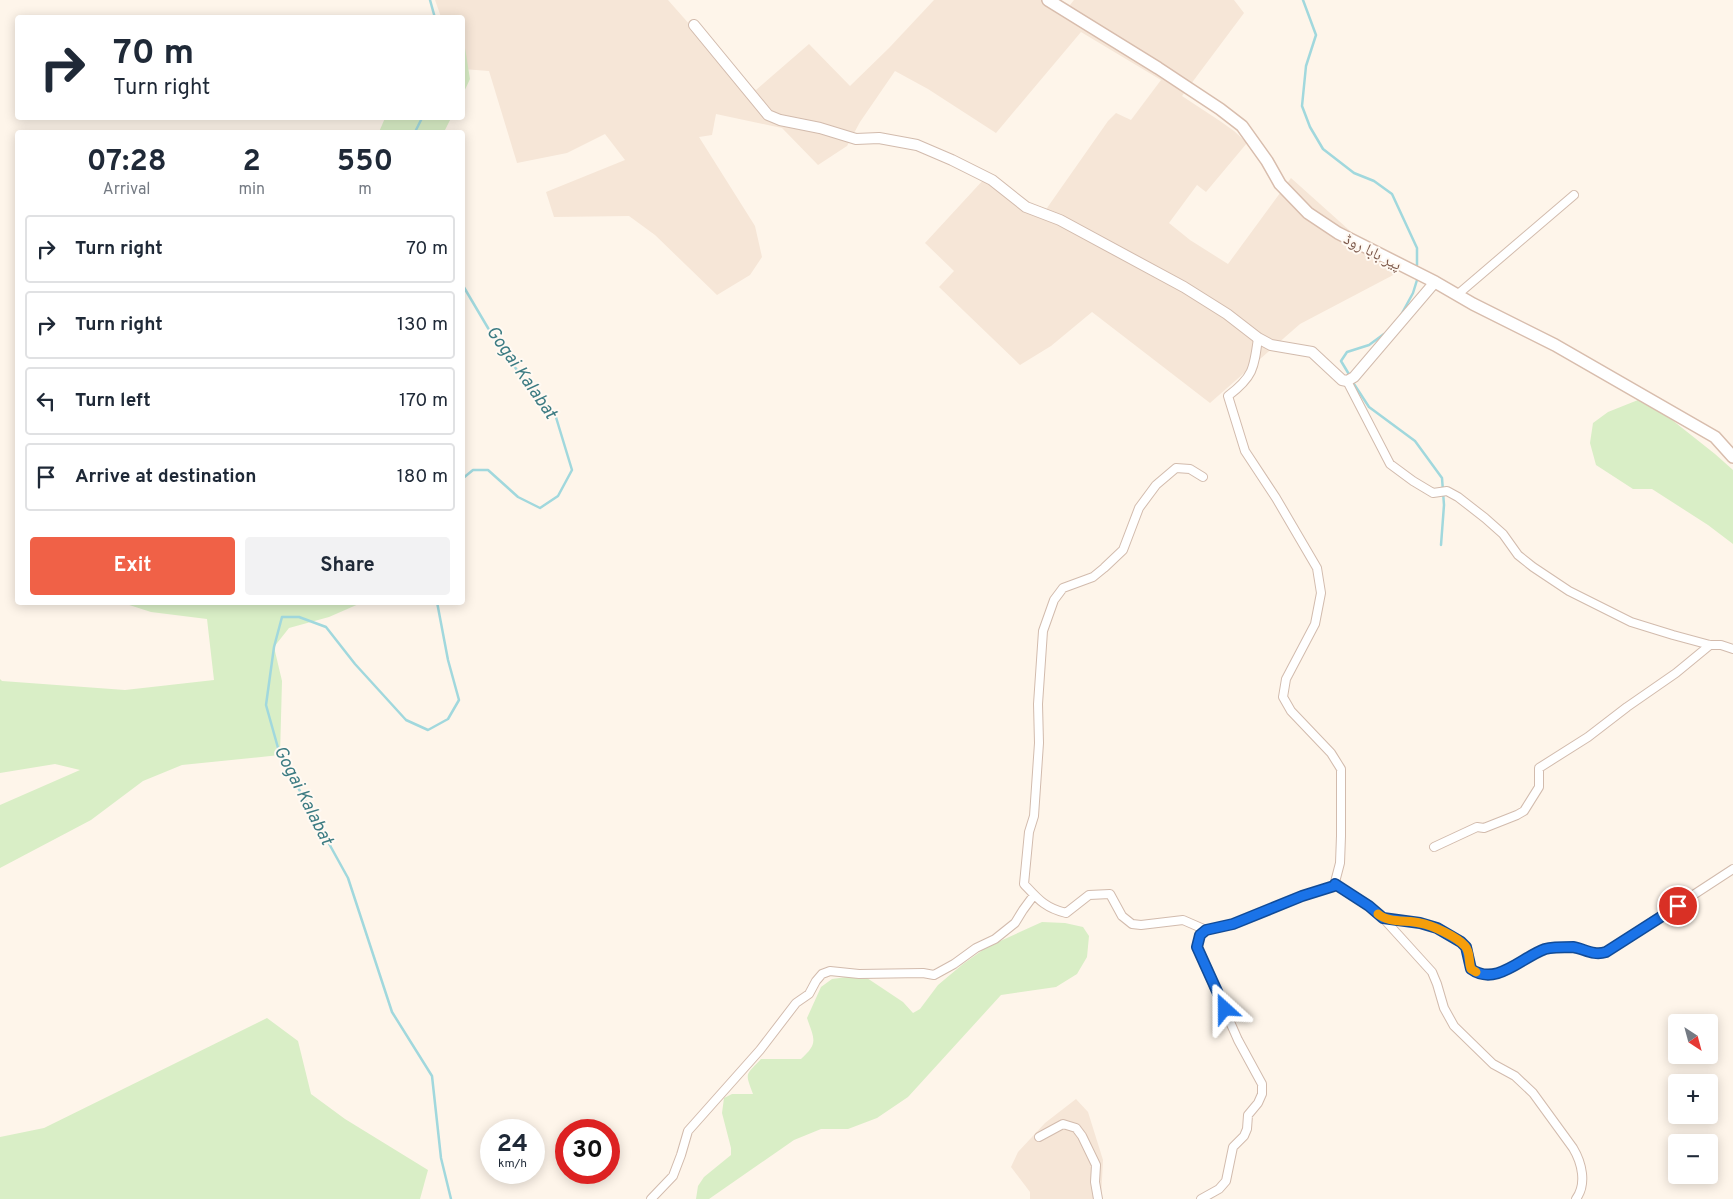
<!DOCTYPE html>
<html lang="en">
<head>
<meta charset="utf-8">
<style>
	body { margin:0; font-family:Overpass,"Noto Naskh Arabic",sans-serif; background:#f2f2f3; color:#1f2937; height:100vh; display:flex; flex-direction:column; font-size:19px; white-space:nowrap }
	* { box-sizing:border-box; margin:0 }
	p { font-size:16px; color:#747a83 }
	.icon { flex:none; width:28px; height:28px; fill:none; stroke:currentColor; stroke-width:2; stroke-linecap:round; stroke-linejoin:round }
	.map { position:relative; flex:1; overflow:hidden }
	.drawer { position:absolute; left:15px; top:130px; width:450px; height:475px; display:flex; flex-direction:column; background:#fff; border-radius:5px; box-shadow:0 2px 12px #0003 }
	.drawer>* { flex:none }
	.hud { position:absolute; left:15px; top:15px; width:450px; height:105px; border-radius:5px; box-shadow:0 2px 12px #0003; background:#fff; color:#1f2937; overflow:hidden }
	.needle { width:32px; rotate:144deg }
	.fabs { position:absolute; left:1668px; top:1014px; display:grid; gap:10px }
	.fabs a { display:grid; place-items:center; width:50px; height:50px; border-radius:5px; background:#fff; box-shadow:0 2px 12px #0003; font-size:25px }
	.speed { position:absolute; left:480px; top:1119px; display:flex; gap:10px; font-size:25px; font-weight:700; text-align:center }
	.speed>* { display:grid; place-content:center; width:65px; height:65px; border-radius:50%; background:#fff; box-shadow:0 2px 12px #0003; line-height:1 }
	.speed small { font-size:12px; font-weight:400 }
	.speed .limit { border:8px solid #d22; background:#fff; color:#111 }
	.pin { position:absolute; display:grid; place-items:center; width:42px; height:42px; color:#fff; margin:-21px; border:2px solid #fff; border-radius:50%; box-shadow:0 1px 5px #0007 }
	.me { position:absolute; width:55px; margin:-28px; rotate:336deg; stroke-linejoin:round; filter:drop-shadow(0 0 4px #0008) }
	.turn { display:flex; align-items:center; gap:18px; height:105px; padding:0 15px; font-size:22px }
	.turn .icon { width:65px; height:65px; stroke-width:2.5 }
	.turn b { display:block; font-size:35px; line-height:42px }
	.eta { display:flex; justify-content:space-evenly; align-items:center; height:85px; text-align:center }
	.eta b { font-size:30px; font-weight:700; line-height:35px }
	.cta { display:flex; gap:10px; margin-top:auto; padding:10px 15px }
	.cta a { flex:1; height:58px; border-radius:5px; background:#f06147; color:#fff; font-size:20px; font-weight:700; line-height:58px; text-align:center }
	.cta a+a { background:#f2f2f3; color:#1f2937 }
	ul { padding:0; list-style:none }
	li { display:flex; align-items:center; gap:15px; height:68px; margin:0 10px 8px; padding:0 5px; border:2px solid #e0e1e3; border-radius:5px }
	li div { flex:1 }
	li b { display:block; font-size:19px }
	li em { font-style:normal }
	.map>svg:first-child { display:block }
	.residential { fill:#f6e6d7 }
	.green { fill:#d9eec6 }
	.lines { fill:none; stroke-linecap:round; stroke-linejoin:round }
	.stream { stroke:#a1d8dd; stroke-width:2.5 }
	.minor-casing { stroke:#d2bbad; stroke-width:10 }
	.tertiary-casing { stroke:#d2bbad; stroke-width:12 }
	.secondary-casing { stroke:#d8bdad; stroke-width:14 }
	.minor { stroke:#fff; stroke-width:8 }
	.tertiary { stroke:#fff; stroke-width:10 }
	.secondary { stroke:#fff; stroke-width:11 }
	.route-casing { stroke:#114b97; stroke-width:12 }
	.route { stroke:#1a73e8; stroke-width:9 }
	.slow { stroke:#f59e0b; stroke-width:9 }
	.labels { text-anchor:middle; stroke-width:4; stroke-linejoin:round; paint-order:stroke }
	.street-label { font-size:16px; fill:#7c584a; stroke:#fff9f2 }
	.water-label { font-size:18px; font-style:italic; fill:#3c7b82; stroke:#fff9f2 }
</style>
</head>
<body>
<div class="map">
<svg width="1733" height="1199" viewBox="0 0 1733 1199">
	<rect width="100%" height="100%" fill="#fef5ea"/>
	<!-- residential -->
	<path class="residential" d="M435 0H668L728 68 756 90 809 44 850 86 889 48 934 0H1061L1070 5 1074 0H1234L1244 13 1182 96 1220 121 1234 131 1247 143 1206 192 1197 185 1169 223 1190 240 1228 264 1291 178 1397 273 1300 324 1210 403 1092 312 1051 346 1020 365 939 287 954 271 925 243 985 178 1040 218 1108 121 1116 113 1131 120 1161 80 1081 32 996 133 928 89 895 71 860 122 847 146 818 165 782 128 716 114 712 135 699 137 755 226 762 257 750 275 717 295 655 235 629 216 554 217 546 192 625 160 605 134 567 153 517 163 489 71 463 69 462 18 441 17Z
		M1076 1099 1088 1112 1103 1160 1101 1199H1030V1192L1011 1167 1018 1152 1045 1123Z"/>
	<!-- green -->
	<path class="green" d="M462 29 470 79 463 94H462Z
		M385 118H451L444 132H379Z
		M1638 400 1662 412 1715 454 1733 470V544L1708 525 1652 489H1633L1596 465 1590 443 1593 423 1608 412Z
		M123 603H361L329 617 289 628 274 647 282 681 280 755 182 765 143 781 91 820 0 868V805L80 770 55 764 0 773V679L2 681 125 690 214 680 207 619 151 612Z
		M1042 922 1065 923 1083 927 1089 936 1087 957 1077 974 1056 987 1001 995 908 1097 877 1118 848 1129H821L794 1140 709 1199H696L698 1186 704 1177 731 1155V1148L722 1113 724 1098 732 1094H753C745 1072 745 1076 761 1059H801C819 1043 814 1039 807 1018L821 987 832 979 847 977 867 978 903 1002 913 1013 920 1009 938 985 963 964 987 947Z
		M267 1018 298 1041 311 1094 345 1119 428 1170 420 1199H0V1137L44 1128Z"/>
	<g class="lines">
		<!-- stream -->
		<path class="stream" d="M430 0 435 18
			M1303 0 1316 35 1306 66 1302 106 1310 127 1323 149 1354 173 1374 181 1392 194 1417 248V265
			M415 132 422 118
			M462 284 488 328 521 376 555 414 572 470 558 496 540 508 518 497 488 470H473L462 479
			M1401 315 1413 293 1417 280
			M1350 376 1341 361 1347 352 1369 345 1384 334
			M1352 381 1369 407 1415 441 1442 478 1444 505 1441 545
			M437 602 448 660 459 700 448 719 428 730 406 720 355 664 326 627 299 617H282L274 647 266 705 280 755 348 878 392 1012 432 1076 441 1158 451 1199"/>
		<defs>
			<path id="minor" d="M1457 295 1574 195
				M1347 381 1390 464 1413 481 1433 493 1447 491 1458 497 1485 518 1503 534 1518 555 1533 567 1569 591 1631 622 1673 635 1710 645H1721L1733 649
				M1203 477 1190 469 1176 468 1156 485 1139 508 1123 550 1104 568 1093 577 1063 588 1054 600 1043 631 1038 704 1039 743 1034 816 1029 832 1024 884C1038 899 1045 908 1066 913L1089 895 1110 894 1122 916 1132 924 1141 925 1183 920 1206 930
				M1434 847 1477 827 1484 828 1517 815 1524 811 1539 787V768L1588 737 1627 707 1676 673 1710 645
				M1335 884 1369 906 1383 918 1420 923 1437 928 1461 942 1467 947 1471 969C1496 987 1521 957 1545 949 1552 946 1565 947 1573 947 1586 949 1593 956 1606 952L1733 869
				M1383 918 1432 972 1437 984 1444 1008 1454 1026 1493 1064 1515 1076 1533 1093 1573 1148C1582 1163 1587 1184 1576 1199
				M1039 1137 1063 1124 1076 1128 1082 1136 1096 1165 1095 1182 1098 1199
				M651 1199 673 1176 681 1155 688 1131 760 1050 796 1003 809 994 816 981 822 974 830 971 859 974 923 973 934 975 954 964 976 948 995 939 1015 923 1023 910 1034 895
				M1201 1199 1219 1189 1226 1181 1233 1147 1244 1136 1247 1129 1248 1115 1258 1103 1262 1094V1084L1238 1040 1197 947 1200 935 1206 930 1233 924 1303 896 1334 886 1340 863 1341 836V769L1331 753 1291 711 1283 697 1286 679 1315 624 1321 593 1317 568 1276 498 1245 451 1228 396C1253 377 1254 369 1258 338"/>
			<path id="tertiary" d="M694 25 768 115 780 120 820 128 856 139 879 138 917 145 952 160 992 180 1026 207 1060 220 1184 287 1227 314 1258 338 1271 345 1312 352 1342 380 1347 381 1354 377 1435 282"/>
			<path id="secondary" d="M1048 0 1158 68 1220 109 1242 126 1267 161 1280 184 1308 213 1338 233 1435 282 1473 304 1555 345 1715 437 1733 457"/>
		</defs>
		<!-- minor casing -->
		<use href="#minor" class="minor-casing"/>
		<!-- tertiary casing -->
		<use href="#tertiary" class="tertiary-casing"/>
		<!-- secondary casing -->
		<use href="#secondary" class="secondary-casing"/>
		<!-- minor -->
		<use href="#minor" class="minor"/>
		<!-- tertiary -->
		<use href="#tertiary" class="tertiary"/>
		<!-- secondary -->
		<use href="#secondary" class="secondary"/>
	</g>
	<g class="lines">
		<defs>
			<path id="route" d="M1225 1009 1197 947 1200 935 1206 930 1233 924 1302 896 1334 886 1335 884 1369 906 1383 918 1420 923 1437 928 1461 942 1466 947 1471 969C1496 987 1522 957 1545 949 1552 947 1565 947 1573 947 1585 949 1593 956 1606 952L1678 906"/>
		</defs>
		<!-- route casing -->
		<use href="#route" class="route-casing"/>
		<!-- route -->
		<use href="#route" class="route"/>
		<!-- slow -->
		<path class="slow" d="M1378 914C1388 923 1406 920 1420 923 1432 925 1457 937 1465 946 1471 953 1468 961 1471 969L1476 972"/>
	</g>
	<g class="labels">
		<!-- street labels -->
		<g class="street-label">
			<text transform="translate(1373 251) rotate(27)" y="6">پیر بابا روڈ</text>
		</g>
		<!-- water labels -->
		<g class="water-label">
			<text transform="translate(522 372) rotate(55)" y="6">Gogai Kalabat</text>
			<text transform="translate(304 795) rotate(63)" y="6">Gogai Kalabat</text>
		</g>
	</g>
</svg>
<div class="fabs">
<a><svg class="needle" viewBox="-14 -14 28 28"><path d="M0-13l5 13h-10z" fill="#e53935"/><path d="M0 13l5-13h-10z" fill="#747a83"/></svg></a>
<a>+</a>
<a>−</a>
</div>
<div class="speed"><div>24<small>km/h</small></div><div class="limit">30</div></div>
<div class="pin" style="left:1678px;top:906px;background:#d93025"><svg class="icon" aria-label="arrive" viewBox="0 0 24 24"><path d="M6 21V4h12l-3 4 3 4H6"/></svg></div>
<svg class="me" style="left:1225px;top:1009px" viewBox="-20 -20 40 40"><path d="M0-17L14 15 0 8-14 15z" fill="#1a73e8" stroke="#fff" stroke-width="4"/></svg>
<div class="hud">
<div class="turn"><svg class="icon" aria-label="right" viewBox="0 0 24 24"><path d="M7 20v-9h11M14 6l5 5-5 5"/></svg><div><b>70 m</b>Turn right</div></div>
</div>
<section class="drawer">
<div class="eta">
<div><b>07:28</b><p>Arrival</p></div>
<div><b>2</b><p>min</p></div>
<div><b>550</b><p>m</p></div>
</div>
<ul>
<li><svg class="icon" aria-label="right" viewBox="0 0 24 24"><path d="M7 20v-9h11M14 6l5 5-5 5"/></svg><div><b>Turn right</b></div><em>70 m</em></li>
<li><svg class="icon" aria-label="right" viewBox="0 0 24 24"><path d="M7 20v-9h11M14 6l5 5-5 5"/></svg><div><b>Turn right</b></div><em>130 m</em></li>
<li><svg class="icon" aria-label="left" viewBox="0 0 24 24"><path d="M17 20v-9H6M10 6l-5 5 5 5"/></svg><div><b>Turn left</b></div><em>170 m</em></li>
<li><svg class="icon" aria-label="arrive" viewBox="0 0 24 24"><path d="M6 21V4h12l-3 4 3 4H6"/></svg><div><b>Arrive at destination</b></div><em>180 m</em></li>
</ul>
<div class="cta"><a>Exit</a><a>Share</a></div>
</section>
</div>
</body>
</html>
